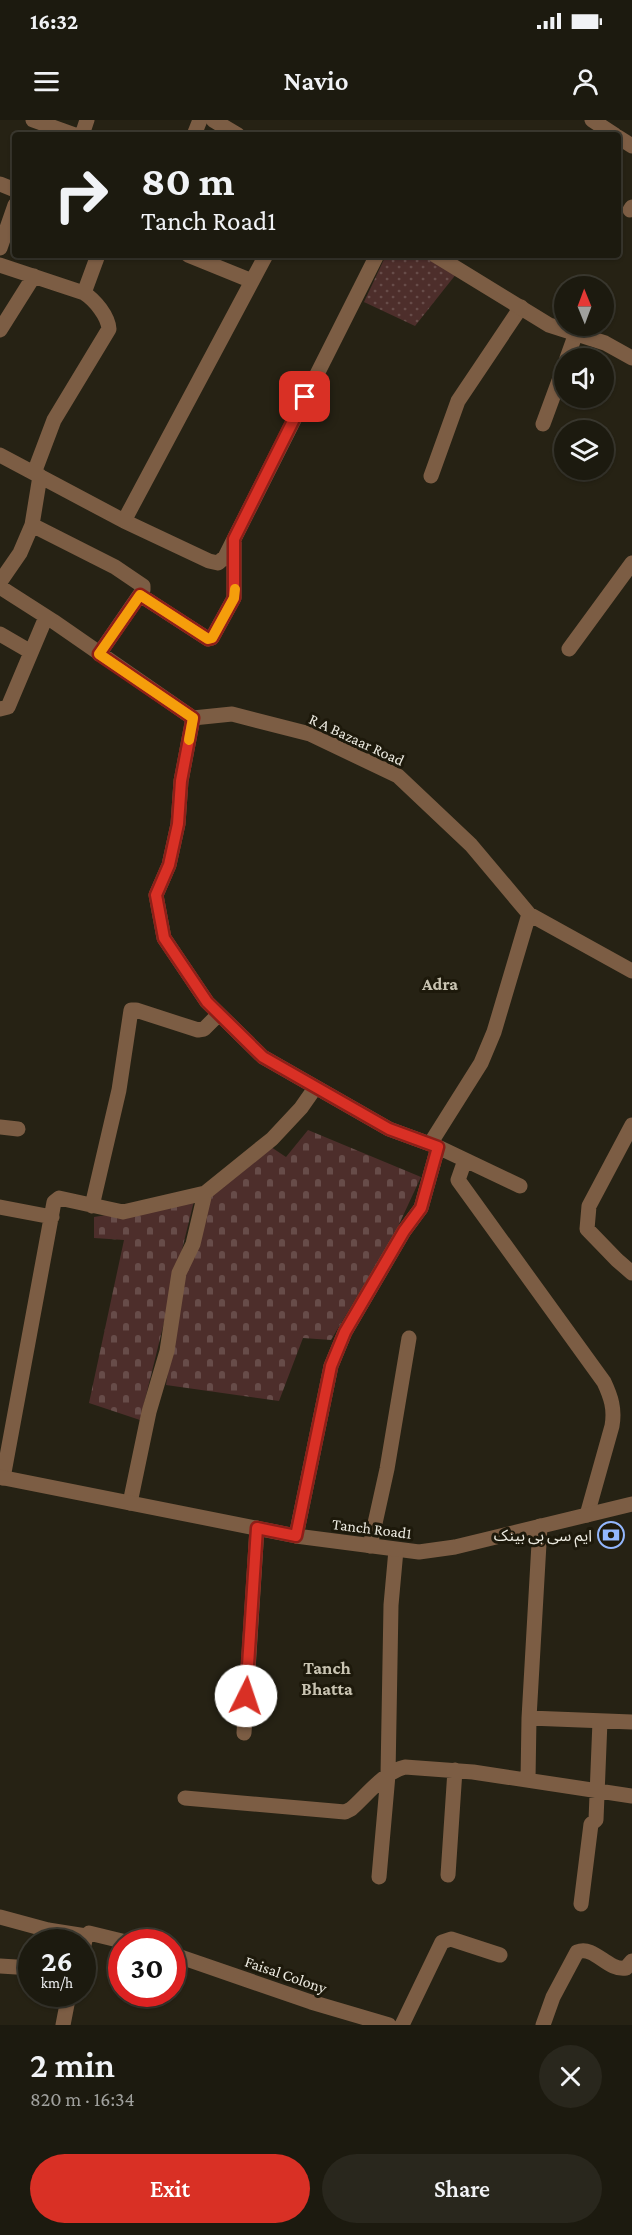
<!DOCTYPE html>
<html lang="en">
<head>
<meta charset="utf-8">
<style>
	body { margin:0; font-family:"Crimson Pro","Noto Sans Arabic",serif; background:#29271d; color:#f1f3f6; height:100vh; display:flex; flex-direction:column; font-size:22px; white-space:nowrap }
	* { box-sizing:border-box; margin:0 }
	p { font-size:20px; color:#a0a19e }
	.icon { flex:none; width:33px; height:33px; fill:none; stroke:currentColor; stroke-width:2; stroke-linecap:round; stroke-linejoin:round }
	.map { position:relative; height:1905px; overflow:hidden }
	.side { display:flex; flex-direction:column; background:#1c1a0f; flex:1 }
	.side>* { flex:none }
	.banner { position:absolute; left:12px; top:12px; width:609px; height:126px; border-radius:6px; box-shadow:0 2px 4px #0004,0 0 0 2px #3a382f; background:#1c1a0f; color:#f1f3f6; overflow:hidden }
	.needle { width:39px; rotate:359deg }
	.fabs { position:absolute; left:554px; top:156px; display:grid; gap:12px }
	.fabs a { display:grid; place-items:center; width:60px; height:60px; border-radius:50%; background:#1c1a0f; box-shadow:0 2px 4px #0004,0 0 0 2px #3a382f; font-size:30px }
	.speed { position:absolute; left:18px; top:1809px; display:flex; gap:12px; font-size:30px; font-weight:700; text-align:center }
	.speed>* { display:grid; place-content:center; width:78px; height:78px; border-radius:50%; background:#1c1a0f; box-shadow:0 2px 4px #0004,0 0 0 2px #3a382f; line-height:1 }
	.speed small { font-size:15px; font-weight:400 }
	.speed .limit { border:9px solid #d22; background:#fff; color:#111 }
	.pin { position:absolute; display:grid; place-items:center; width:51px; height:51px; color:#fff; margin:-26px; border-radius:12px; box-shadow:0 3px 9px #0006 }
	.me { position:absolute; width:66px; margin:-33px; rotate:4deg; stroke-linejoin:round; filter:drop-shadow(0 0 4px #0008) }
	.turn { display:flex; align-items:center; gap:21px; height:126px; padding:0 30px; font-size:27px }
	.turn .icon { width:78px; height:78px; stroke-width:2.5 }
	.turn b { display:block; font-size:42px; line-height:51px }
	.round { display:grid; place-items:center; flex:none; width:63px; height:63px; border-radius:32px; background:#29271d }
	.overview { display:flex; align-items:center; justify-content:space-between; height:102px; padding:0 30px }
	h1 { font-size:36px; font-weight:600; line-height:45px }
	.button { display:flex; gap:12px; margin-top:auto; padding:12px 30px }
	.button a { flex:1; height:69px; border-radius:36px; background:#d93025; color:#fff; font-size:24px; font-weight:600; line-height:69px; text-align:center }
	.button a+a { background:#29271d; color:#f1f3f6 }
	.status { display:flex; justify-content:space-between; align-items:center; height:42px; padding:0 30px; background:#1c1a0f; direction:ltr }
	.status svg { height:16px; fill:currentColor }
	header { display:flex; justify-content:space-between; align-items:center; height:78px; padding:0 30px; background:#1c1a0f; font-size:27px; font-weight:600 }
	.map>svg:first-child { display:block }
	.cemetery { fill:url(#cemetery-stones) }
	.park { fill:url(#park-dots) }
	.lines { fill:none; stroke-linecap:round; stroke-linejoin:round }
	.minor { stroke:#7c5d44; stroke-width:15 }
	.tertiary { stroke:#7c5d44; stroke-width:15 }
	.route-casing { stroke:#8d1f18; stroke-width:15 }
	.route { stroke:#d93025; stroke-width:10 }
	.slow { stroke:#f59e0b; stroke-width:10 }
	.labels { text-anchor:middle; stroke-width:6; stroke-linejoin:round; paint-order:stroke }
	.street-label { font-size:16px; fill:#eceae0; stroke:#1d190b }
	.poi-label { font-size:16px; fill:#eceae0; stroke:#1d190b; text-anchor:end }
	.neighbourhood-label { font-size:18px; font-weight:bold; fill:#c9c4b2; stroke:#1d190b }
</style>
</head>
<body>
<div class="status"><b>16:32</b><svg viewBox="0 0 49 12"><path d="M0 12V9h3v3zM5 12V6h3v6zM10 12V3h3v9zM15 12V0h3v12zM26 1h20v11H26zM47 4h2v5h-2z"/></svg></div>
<header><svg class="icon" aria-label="menu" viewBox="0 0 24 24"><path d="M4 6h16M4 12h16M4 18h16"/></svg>Navio<svg class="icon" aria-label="person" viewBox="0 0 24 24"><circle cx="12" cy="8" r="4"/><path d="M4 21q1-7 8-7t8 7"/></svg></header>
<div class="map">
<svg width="632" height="1905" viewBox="0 0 632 1905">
	<defs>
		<pattern id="cemetery-stones" width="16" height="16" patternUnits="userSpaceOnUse" patternTransform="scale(1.5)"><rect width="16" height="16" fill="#4d2e2b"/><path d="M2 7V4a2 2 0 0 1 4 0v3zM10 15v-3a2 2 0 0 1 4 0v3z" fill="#674c49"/></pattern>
		<pattern id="park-dots" width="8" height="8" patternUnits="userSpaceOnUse" patternTransform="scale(1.5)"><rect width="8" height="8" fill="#4d2e2b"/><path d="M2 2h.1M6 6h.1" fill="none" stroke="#674c49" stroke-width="1.8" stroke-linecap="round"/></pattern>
	</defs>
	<rect width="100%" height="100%" fill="#262214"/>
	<!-- cemetery -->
	<path class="cemetery" d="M308 1010 421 1057 395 1113 331 1220 303 1218 279 1281 166 1265 183 1154 211 1074 271 1027 286 1037Z
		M194 1081 140 1300 89 1283 124 1120 94 1118V1097Z"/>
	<!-- park -->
	<path class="park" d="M386 135H426L457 153 415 206 364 182Z"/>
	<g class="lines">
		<!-- minor -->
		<path class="minor" d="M33 0 75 15
			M592 0 615 15
			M82 15 87 0
			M194 15 200 0
			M618 17 632 26
			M0 64 15 70
			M630 90 632 87
			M0 128 15 85
			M188 135 252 161
			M0 145 84 173C95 180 108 196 109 209L54 300 34 353
			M84 173 98 135
			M0 210 34 156
			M567 238 576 213
			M543 304 564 247
			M0 335 124 401 209 441 218 443 225 437 377 135
			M431 356 458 281 521 187
			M124 401 266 135
			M32 405 115 447 143 466V470L99 534
			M0 462 20 433 32 405 40 356
			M0 467 53 501 193 598 232 594 310 614 398 656 471 725 529 794 632 851
			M140 475 208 519 212 518 234 478V422
			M0 514 31 532
			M569 529 632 443
			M0 589 8 587 46 497
			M193 598 181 661 178 704 169 745 156 775 164 818 207 882 263 937 389 1009 438 1027 520 1066
			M632 1005 589 1086 587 1109 617 1140 632 1153
			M0 1007 18 1009
			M430 1024 481 943 494 912 529 794
			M465 1040 458 1060 604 1262C611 1277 615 1289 612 1306L587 1395
			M92 1086 119 970 131 890H136L198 910 204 909 219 894
			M0 1087 52 1097
			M3 1358 54 1082 59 1078 123 1092 205 1073
			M130 1383 149 1292 167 1231 179 1153 193 1124 205 1073 272 1019 301 988 315 968
			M296 1416 331 1246 345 1212 404 1111 421 1088 438 1027
			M370 1426 387 1349 409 1218
			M529 1598 632 1602
			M244 1613 257 1408
			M528 1660 529 1598 540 1406
			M185 1678 345 1692 351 1689C367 1675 384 1652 405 1647L473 1652 632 1676
			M448 1755 455 1650
			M379 1757 388 1655 391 1485 396 1430
			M581 1784 591 1704 596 1700 600 1601
			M0 1797 48 1810 86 1816 89 1813 126 1822
			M82 1833 86 1816
			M172 1834 311 1882 389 1905
			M0 1846 32 1848
			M63 1905 69 1874
			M402 1905 442 1822 451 1819 500 1835
			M543 1905 553 1877 577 1832C595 1825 607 1851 626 1848L632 1841"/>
		<!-- tertiary -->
		<path class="tertiary" d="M213 0 238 15
			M435 135 549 205 605 223 632 238
			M0 1357 296 1416 419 1432 455 1427 632 1384"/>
	</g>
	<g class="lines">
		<defs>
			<path id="route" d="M246 1576 257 1408 296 1416 331 1246 345 1212 404 1111 421 1088 438 1027 389 1009 263 937 207 882 164 818 156 775 169 745 178 704 181 661 193 598 99 534 140 475 208 519 212 518 234 478V419L305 277"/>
		</defs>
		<!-- route casing -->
		<use href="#route" class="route-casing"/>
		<!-- route -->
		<use href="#route" class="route"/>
		<!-- slow -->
		<path class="slow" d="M189 620 193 598 99 534 140 475 208 519 212 518 234 478 235 469"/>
	</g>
	<!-- icons -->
	<defs>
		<symbol id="bank-ring" viewBox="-11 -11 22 22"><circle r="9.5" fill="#1d190b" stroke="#93b7fd" stroke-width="1.5"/><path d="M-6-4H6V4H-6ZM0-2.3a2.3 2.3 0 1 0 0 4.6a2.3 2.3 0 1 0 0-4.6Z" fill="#93b7fd"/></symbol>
	</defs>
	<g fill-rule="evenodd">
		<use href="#bank-ring" x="596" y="1400" width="30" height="30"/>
	</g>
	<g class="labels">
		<!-- street labels -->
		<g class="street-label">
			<text transform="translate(357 619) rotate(25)" y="6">R A Bazaar Road</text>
			<text transform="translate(372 1408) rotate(7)" y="6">Tanch Road1</text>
			<text transform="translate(286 1854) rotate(19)" y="6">Faisal Colony</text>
		</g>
		<!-- poi labels -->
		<g class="poi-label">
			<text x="592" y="1421">ایم سی بی بینک</text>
		</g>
		<!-- neighbourhood labels -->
		<g class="neighbourhood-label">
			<text x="440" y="870">Adra</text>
			<text x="327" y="1554">Tanch<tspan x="327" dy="21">Bhatta</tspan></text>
		</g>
	</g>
</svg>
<div class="fabs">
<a><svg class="needle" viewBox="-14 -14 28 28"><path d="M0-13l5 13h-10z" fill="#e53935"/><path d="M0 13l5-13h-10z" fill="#a0a19e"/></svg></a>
<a><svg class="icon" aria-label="sound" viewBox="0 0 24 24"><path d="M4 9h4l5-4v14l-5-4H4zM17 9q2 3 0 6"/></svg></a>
<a><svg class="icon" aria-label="layers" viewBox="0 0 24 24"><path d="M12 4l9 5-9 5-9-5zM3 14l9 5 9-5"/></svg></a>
</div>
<div class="speed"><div>26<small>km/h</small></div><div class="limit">30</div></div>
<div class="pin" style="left:305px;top:277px;background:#d93025"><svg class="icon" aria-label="arrive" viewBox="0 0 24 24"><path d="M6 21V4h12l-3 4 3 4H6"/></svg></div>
<svg class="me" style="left:246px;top:1576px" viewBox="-20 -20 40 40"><circle r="19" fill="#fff"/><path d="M0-13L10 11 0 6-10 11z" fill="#d93025"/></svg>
<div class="banner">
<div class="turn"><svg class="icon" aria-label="right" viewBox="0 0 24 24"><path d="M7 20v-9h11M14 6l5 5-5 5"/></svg><div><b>80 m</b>Tanch Road1</div></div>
</div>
</div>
<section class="side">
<div class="overview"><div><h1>2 min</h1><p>820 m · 16:34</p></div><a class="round"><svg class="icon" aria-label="close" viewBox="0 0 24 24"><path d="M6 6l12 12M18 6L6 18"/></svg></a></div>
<div class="button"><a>Exit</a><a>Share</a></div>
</section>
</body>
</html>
